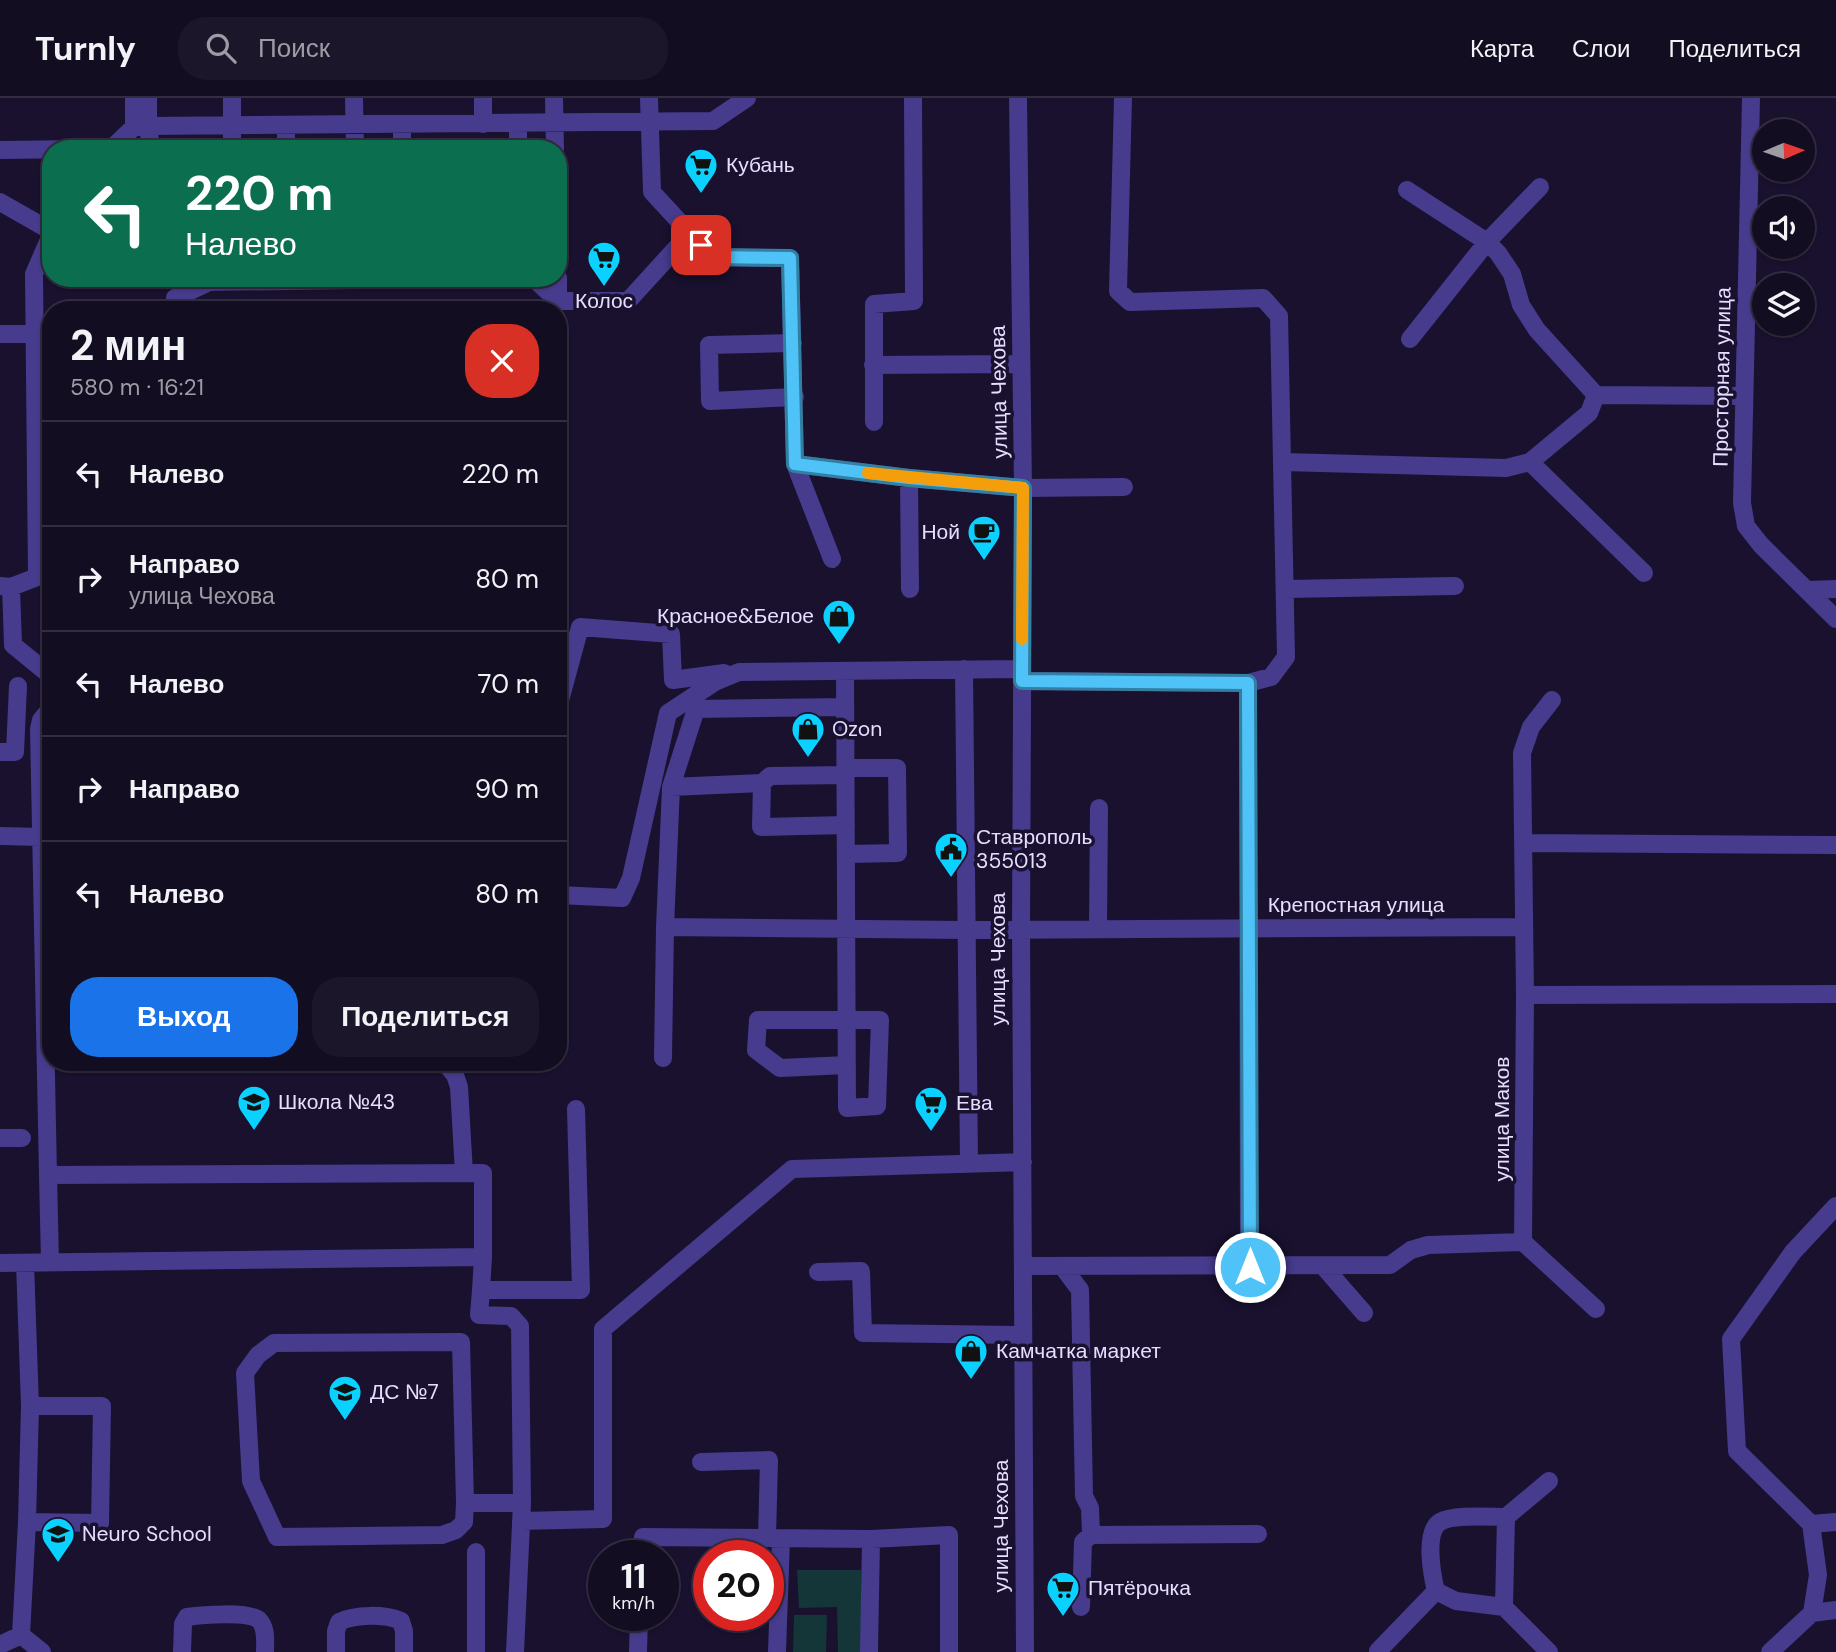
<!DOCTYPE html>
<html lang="ru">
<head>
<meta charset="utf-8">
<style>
	body { margin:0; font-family:"DM Sans",sans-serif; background:#1c162a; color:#f1f3f6; height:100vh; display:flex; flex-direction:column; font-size:26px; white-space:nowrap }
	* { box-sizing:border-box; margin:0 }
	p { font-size:23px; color:#9d9ca5 }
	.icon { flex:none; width:38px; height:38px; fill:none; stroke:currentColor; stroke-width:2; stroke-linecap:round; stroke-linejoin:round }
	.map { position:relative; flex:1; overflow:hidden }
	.drawer { position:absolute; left:42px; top:203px; width:525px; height:770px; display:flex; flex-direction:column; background:#130d22; border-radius:28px; box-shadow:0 2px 5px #0004,0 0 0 2px #322d40 }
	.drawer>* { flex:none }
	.top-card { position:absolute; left:42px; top:42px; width:525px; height:147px; border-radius:28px; box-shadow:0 2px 5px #0004,0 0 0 2px #322d40; background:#0b6e4f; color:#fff; overflow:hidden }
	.needle { width:46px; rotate:88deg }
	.controls { position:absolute; left:1752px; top:21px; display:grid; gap:14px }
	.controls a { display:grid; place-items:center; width:63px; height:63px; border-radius:50%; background:#130d22; box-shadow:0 2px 5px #0004,0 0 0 2px #322d40; font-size:35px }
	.speed { position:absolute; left:588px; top:1442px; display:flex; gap:14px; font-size:35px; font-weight:700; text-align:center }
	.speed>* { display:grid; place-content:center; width:91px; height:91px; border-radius:50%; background:#130d22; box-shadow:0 2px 5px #0004,0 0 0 2px #322d40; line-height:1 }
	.speed small { font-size:18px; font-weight:400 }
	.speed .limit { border:10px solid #d22; background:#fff; color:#111 }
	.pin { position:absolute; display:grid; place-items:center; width:60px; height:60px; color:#fff; margin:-30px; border-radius:14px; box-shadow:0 4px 10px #0006 }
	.me { position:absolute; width:77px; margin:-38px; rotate:0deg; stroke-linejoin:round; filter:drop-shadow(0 0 5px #0008) }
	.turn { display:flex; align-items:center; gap:24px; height:147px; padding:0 28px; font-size:32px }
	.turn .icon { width:91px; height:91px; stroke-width:2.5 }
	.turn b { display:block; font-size:49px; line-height:60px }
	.round { display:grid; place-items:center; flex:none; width:74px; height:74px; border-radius:28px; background:#1c162a }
	.summary { display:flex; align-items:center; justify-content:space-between; height:119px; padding:0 28px }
	h1 { font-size:42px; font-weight:700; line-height:52px }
	.action { display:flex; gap:14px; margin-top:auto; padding:14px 28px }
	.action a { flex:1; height:80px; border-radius:28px; background:#1a73e8; color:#fff; font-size:28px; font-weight:700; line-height:80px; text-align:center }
	.action a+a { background:#1c162a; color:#f1f3f6 }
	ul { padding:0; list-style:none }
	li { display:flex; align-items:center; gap:21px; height:105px; padding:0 28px; border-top:2px solid #322d40 }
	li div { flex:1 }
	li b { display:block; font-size:26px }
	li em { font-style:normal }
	header { display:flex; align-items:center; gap:42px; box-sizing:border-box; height:98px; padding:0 35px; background:#130d22; border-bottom:2px solid #322d40 }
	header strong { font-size:33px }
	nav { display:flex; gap:38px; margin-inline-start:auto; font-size:24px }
	.search { width:490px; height:63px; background:#1c162a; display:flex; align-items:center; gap:18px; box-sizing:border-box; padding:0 24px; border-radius:28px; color:#9d9ca5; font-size:26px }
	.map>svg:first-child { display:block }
	.green { fill:#143638 }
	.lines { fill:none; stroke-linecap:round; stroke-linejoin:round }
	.minor { stroke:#463b8d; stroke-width:18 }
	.route-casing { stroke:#337fa1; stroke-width:18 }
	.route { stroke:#4fc3f7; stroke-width:12 }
	.slow { stroke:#f59e0b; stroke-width:12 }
	.labels { text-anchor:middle; stroke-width:7; stroke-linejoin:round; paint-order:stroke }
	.poi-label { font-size:21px; fill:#e5deff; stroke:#19112e; text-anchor:start }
	.street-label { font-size:21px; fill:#e5deff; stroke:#19112e }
</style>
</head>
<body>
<header>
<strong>Turnly</strong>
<div class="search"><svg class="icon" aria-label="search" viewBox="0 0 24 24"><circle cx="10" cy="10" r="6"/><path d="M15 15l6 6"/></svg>Поиск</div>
<nav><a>Карта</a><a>Слои</a><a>Поделиться</a></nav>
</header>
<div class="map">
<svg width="1836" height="1554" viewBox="0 0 1836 1554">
	<rect width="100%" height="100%" fill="#19112e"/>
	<!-- green -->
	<path class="green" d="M797 1472H861V1554H838L837 1509 799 1510Z
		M794 1517H827L826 1554H793Z"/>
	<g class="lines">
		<!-- minor -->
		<path class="minor" d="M134 0V29
			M148 0V28L713 23 747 0
			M232 0V51
			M354 0 355 51
			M483 0V26
			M554 0 555 51
			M649 0 652 94 712 159 790 160 795 366 832 461
			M1018 0 1023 390 1021 831 1025 1554
			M1123 0 1118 193 1130 204 1263 200 1279 218 1286 559 1271 579 1248 585
			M1751 0 1742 405 1746 428 1761 447 1836 521
			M402 26V51
			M518 26V51
			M286 27V51
			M111 51 134 29 148 28 151 51
			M0 52 79 51
			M1407 92 1487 144 1498 155 1512 176 1521 207 1537 232 1596 297 1743 298
			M0 104 51 133
			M533 180 558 203
			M558 180V203H628L690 135
			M175 212V200L209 184 500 180
			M0 236H34
			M1410 241 1487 144 1540 89
			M793 245 709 247 710 303 795 299
			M873 267 1021 266
			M874 324V206L914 203 913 0
			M1283 364 1506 370 1530 364 1589 315 1596 297
			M1530 364 1644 475
			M795 366 909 380 1023 390 1124 389
			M909 380 910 491
			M0 488 11 489 37 479 34 176 51 137
			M11 489 13 547 51 578
			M1286 491 1455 488
			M1807 492 1836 491
			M964 571 969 1065
			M845 574C846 719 847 864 847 1010L877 1008 880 922H758L756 952 780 970 847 967
			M1022 583 1248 585 1249 1169
			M1552 602 1531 629 1522 655 1525 897 1836 896
			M558 610 580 529 671 536 673 582 724 575
			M0 654H15L18 588
			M846 670H897L898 755 848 756
			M762 685 761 729 846 727
			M671 689 762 685 770 678 846 677
			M0 738 41 739
			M1523 745 1836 747
			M558 797 622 800 631 780 668 615 715 584 739 574 1022 571
			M665 829 965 832 1524 829
			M1098 830 1099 710
			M1525 897 1523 1144 1596 1211
			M663 960 665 829 671 689 696 611 845 609
			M446 966 455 977 459 989 464 1075
			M0 1040H22
			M48 1077 39 631 41 622 51 610
			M1836 1108 1793 1154 1731 1241 1737 1353 1811 1426 1818 1477 1812 1515 1836 1512
			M483 1159 481 1192H581L576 1011
			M0 1165 483 1159V1075L48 1077 50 1164
			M25 1165 30 1308 27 1424 21 1537 42 1554
			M1023 1168 1390 1167 1411 1152 1428 1147 1523 1144
			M1062 1168 1080 1192 1084 1398 1090 1410 1091 1437 1083 1444 1081 1509
			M1324 1169 1364 1215
			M818 1174 861 1173 863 1235 1022 1237
			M481 1192 479 1217 511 1218 520 1228 522 1405 515 1554
			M701 1364 769 1362 767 1440 871 1441 869 1554
			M465 1405 461 1244 274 1245 258 1257 245 1275 251 1383 277 1439 442 1437 456 1432 464 1424 465 1405H522
			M521 1423 603 1421V1231L792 1071 1023 1064
			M27 1424 100 1425 102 1308H30
			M1811 1426 1836 1424
			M1091 1437 1258 1436
			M871 1441 949 1437V1554
			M642 1458 643 1439 767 1440
			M1504 1509 1456 1503 1436 1493C1432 1477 1424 1434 1440 1424 1453 1416 1490 1419 1506 1419
			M0 1547 21 1537
			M1378 1553 1436 1493
			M182 1554 183 1526 187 1519C201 1517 248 1513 259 1522 267 1530 265 1544 265 1554
			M336 1554V1533L339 1524C355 1516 385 1516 401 1523L404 1533V1554
			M476 1554V1454
			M638 1554 639 1517
			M777 1554 781 1441
			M1549 1554 1504 1509 1506 1419 1549 1383
			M1770 1554 1812 1515"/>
	</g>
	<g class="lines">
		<defs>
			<path id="route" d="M701 147 712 159 790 160 795 366 909 380 1023 390 1022 583 1248 585 1250 1169"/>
		</defs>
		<!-- route casing -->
		<use href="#route" class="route-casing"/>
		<!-- route -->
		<use href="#route" class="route"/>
		<!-- slow -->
		<path class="slow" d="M868 375 1023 390 1022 541"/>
	</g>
	<!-- icons -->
	<defs>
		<symbol id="supermarket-pin" viewBox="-11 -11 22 30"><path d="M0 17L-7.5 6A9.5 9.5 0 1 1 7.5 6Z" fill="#0ad1ff" stroke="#19112e"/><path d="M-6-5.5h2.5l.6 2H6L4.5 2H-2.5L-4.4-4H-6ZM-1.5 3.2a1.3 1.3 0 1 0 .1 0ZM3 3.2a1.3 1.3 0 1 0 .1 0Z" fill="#111"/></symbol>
		<symbol id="cafe-pin" viewBox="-11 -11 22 30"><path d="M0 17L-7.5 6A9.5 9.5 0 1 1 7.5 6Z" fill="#0ad1ff" stroke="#19112e"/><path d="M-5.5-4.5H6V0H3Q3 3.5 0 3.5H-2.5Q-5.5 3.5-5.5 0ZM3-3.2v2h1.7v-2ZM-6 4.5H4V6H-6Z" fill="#111"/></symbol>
		<symbol id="shop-pin" viewBox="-11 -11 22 30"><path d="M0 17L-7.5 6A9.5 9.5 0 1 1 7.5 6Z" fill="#0ad1ff" stroke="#19112e"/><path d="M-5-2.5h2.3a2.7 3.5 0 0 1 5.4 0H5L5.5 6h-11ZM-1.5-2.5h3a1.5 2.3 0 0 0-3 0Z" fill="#111"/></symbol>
		<symbol id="civic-pin" viewBox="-11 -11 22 30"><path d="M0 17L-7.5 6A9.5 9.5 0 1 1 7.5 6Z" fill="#0ad1ff" stroke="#19112e"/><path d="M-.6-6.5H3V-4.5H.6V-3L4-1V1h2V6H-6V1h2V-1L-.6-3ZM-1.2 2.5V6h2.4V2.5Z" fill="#111"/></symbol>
		<symbol id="school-pin" viewBox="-11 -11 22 30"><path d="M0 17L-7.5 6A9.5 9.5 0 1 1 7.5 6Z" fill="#0ad1ff" stroke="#19112e"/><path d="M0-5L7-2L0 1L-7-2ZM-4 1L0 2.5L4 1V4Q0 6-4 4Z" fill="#111"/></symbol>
	</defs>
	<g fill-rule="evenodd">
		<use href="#supermarket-pin" x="682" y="48" width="38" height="52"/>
		<use href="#supermarket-pin" x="585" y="141" width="38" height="52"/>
		<use href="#cafe-pin" x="965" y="415" width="38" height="52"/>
		<use href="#shop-pin" x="820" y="499" width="38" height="52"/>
		<use href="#shop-pin" x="789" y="612" width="38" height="52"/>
		<use href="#civic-pin" x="932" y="732" width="38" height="52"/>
		<use href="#school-pin" x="235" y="985" width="38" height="52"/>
		<use href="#supermarket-pin" x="912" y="986" width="38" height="52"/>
		<use href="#shop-pin" x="952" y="1234" width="38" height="52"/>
		<use href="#school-pin" x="326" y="1275" width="38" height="52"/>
		<use href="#school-pin" x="39" y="1417" width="38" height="52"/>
		<use href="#supermarket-pin" x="1044" y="1471" width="38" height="52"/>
	</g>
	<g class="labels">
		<!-- poi labels -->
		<g class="poi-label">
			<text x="726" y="74">Кубань</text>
			<text x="604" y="210" text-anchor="middle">Колос</text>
			<text x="960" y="441" text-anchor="end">Ной</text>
			<text x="814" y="525" text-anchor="end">Красное&amp;Белое</text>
			<text x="832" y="638">Ozon</text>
			<text x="976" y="746">Ставрополь<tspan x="976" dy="24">355013</tspan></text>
			<text x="278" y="1011">Школа №43</text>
			<text x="956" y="1012">Ева</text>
			<text x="996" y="1260">Камчатка маркет</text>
			<text x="370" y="1301">ДС №7</text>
			<text x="82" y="1443">Neuro School</text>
			<text x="1088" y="1497">Пятёрочка</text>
		</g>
		<!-- street labels -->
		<g class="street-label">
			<text transform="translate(1722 279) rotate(-89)" y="7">Просторная улица</text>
			<text transform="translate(999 294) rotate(-91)" y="7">улица Чехова</text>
			<text x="1356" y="814">Крепостная улица</text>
			<text transform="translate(998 861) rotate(-90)" y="7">улица Чехова</text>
			<text transform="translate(1502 1021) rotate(-90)" y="7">улица Маков</text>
			<text transform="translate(1001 1428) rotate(-90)" y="7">улица Чехова</text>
		</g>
	</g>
</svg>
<div class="controls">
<a><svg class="needle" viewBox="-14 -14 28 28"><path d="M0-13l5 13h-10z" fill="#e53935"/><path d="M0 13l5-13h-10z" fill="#9d9ca5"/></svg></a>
<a><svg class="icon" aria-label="sound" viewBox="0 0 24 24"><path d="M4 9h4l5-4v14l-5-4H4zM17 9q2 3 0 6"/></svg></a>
<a><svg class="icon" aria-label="layers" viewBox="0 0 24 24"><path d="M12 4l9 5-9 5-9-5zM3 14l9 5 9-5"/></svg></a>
</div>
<div class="speed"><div>11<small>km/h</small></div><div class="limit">20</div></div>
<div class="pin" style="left:701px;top:147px;background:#d93025"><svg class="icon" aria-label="arrive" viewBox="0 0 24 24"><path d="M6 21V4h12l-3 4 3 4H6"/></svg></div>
<svg class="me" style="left:1250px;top:1169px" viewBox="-20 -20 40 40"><circle r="17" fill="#4fc3f7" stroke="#fff" stroke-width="3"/><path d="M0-11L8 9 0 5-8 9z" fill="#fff"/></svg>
<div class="top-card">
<div class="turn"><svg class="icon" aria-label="left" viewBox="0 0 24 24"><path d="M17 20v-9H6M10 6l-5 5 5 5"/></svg><div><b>220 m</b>Налево</div></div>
</div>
<section class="drawer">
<div class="summary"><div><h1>2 мин</h1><p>580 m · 16:21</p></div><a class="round" style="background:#d93025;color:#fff"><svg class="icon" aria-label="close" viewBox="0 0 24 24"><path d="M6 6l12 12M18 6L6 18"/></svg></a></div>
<ul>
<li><svg class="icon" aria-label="left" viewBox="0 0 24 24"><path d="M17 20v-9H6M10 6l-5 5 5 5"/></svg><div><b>Налево</b></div><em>220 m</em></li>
<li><svg class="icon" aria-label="right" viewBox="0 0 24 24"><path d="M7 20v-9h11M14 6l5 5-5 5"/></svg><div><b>Направо</b><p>улица Чехова</p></div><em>80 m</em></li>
<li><svg class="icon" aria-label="left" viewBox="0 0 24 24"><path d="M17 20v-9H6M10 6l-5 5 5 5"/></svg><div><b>Налево</b></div><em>70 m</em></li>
<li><svg class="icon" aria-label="right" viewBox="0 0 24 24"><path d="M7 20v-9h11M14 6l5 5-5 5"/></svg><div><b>Направо</b></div><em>90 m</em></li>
<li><svg class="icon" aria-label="left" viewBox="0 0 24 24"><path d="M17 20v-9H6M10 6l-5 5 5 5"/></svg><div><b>Налево</b></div><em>80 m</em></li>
</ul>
<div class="action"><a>Выход</a><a>Поделиться</a></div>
</section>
</div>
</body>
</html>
